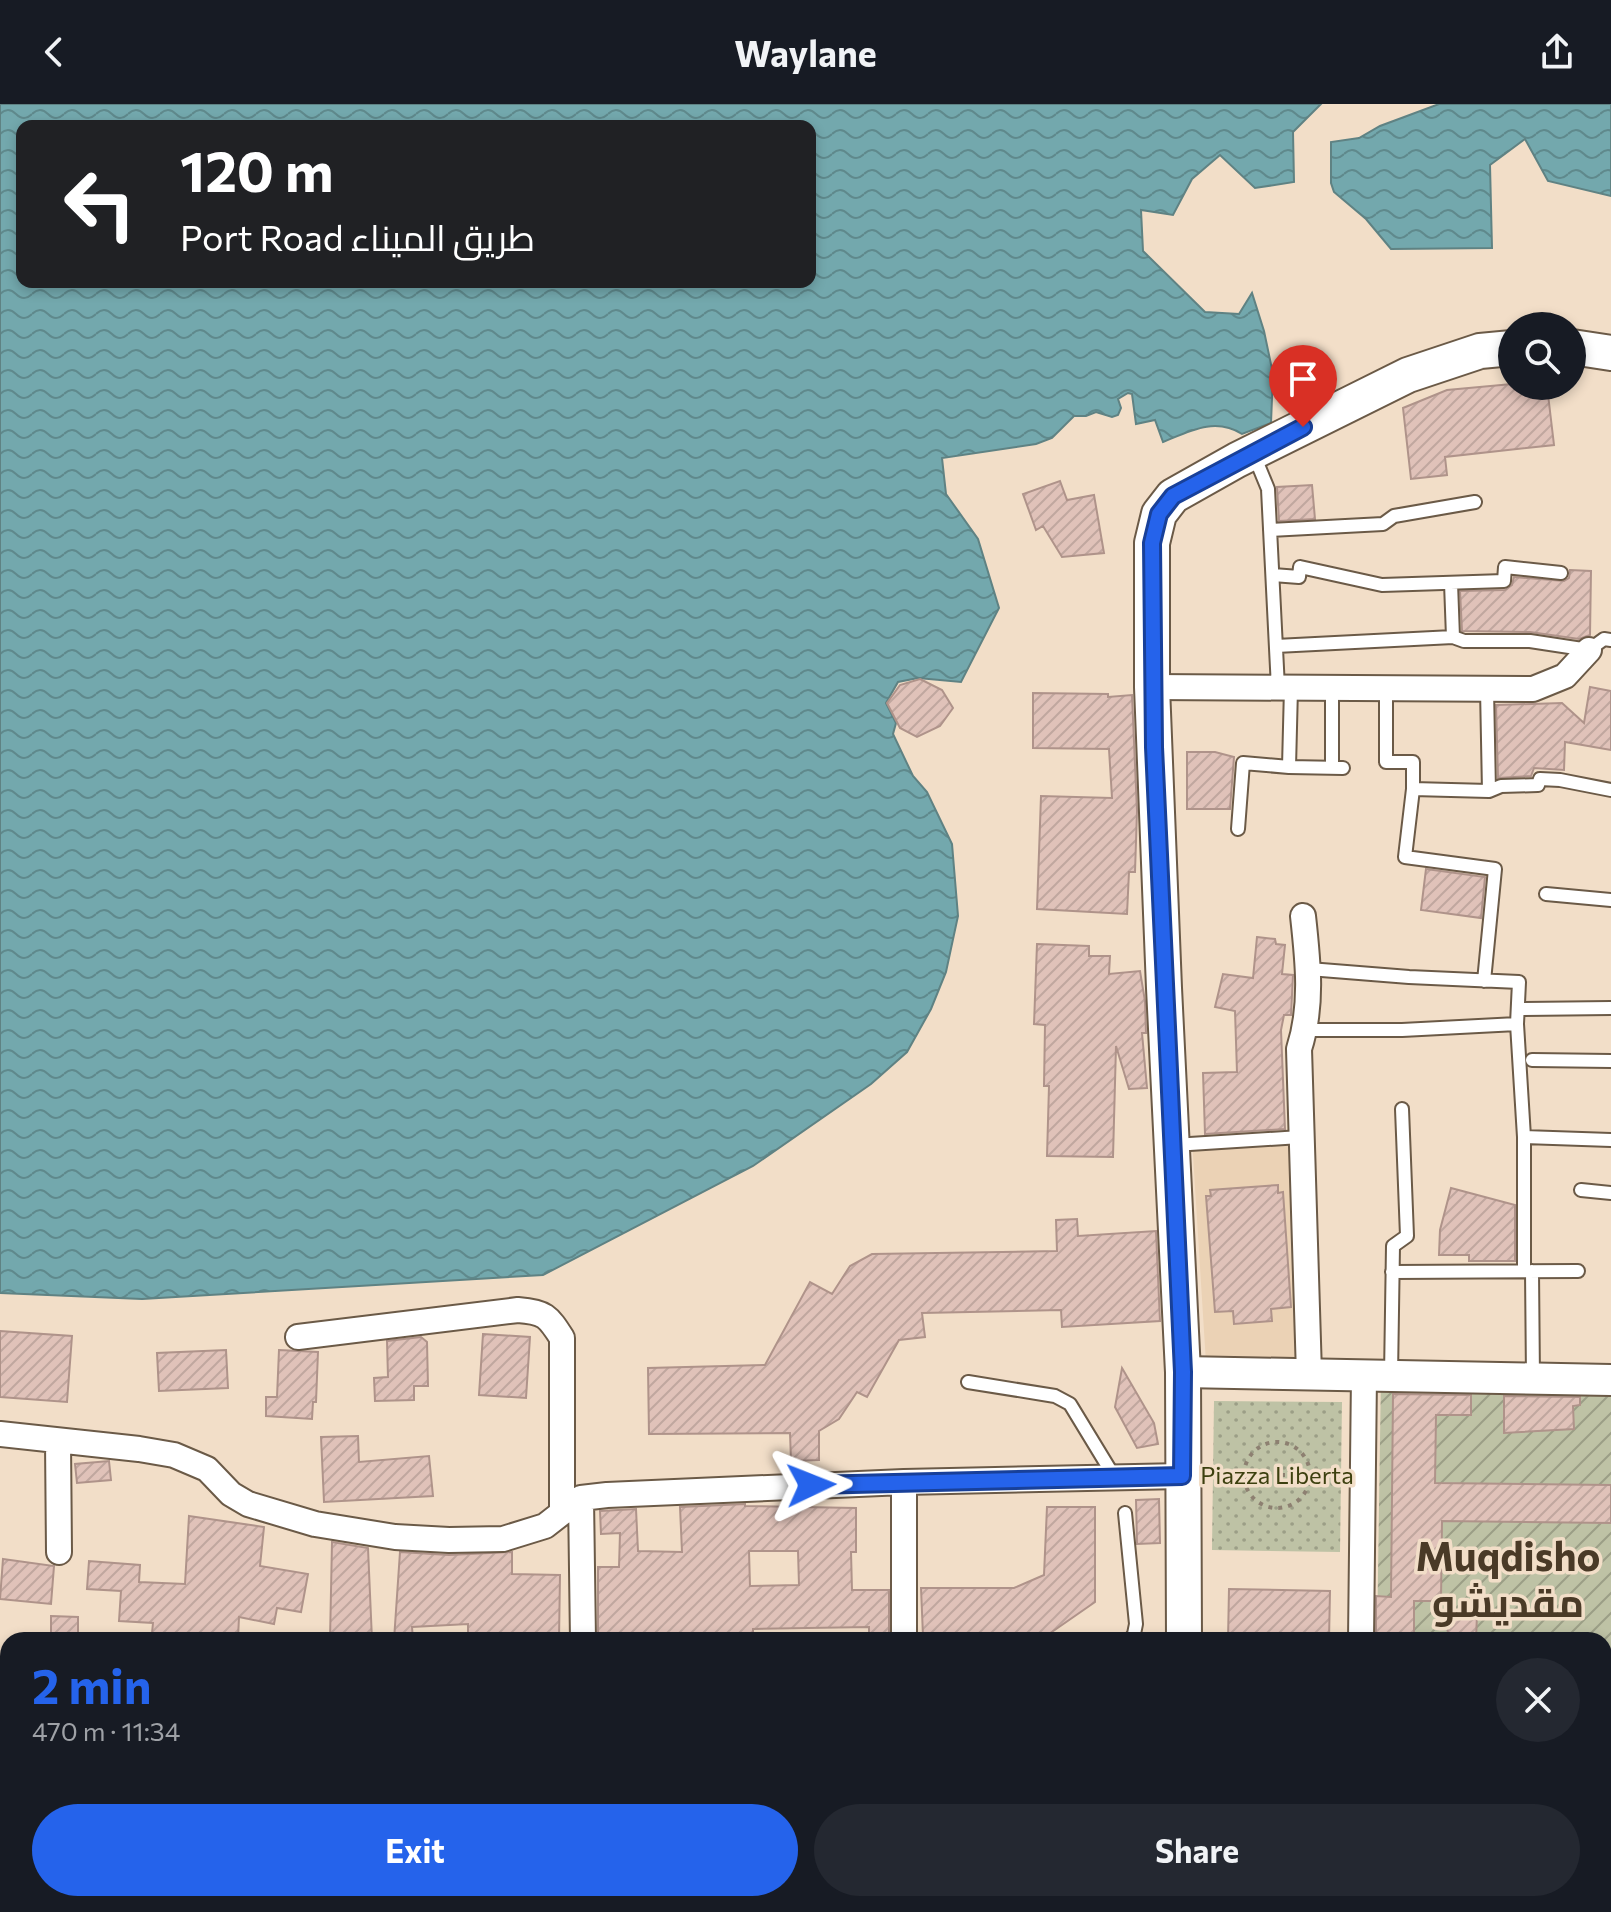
<!DOCTYPE html>
<html lang="en">
<head>
<meta charset="utf-8">
<style>
	body { margin:0; font-family:Commissioner,Cairo,sans-serif; background:#242831; color:#f1f3f6; height:100vh; display:flex; flex-direction:column; font-size:30px; white-space:nowrap }
	* { box-sizing:border-box; margin:0 }
	p { font-size:26px; color:#9ea1a6 }
	.icon { flex:none; width:44px; height:44px; fill:none; stroke:currentColor; stroke-width:2; stroke-linecap:round; stroke-linejoin:round }
	.map { position:relative; flex:1; overflow:hidden }
	.drawer { position:absolute; left:0px; top:1528px; width:1612px; height:280px; display:flex; flex-direction:column; background:#171b24; border-radius:24px 24px 0 0; box-shadow:0 4px 12px #0003 }
	.drawer>* { flex:none }
	.guide { position:absolute; left:16px; top:16px; width:800px; height:168px; border-radius:16px; box-shadow:0 4px 12px #0003; background:#202124; color:#fff; overflow:hidden }
	.tools { position:absolute; left:1498px; top:208px; display:grid; gap:16px }
	.tools a { display:grid; place-items:center; width:88px; height:88px; border-radius:50%; background:#171b24; box-shadow:0 4px 12px #0003; font-size:40px }
	.pin { position:absolute; display:grid; place-items:center; width:68px; height:68px; color:#fff; margin:-82px -34px; border-radius:50% 50% 50% 0; rotate:-45deg; box-shadow:0 0 8px #0007 }
	.pin .icon { rotate:45deg }
	.me { position:absolute; width:88px; margin:-44px; rotate:88deg; stroke-linejoin:round; filter:drop-shadow(0 0 6px #0008) }
	.turn { display:flex; align-items:center; gap:28px; height:168px; padding:0 32px; font-size:36px }
	.turn .icon { width:104px; height:104px; stroke-width:2.5 }
	.turn b { display:block; font-size:56px; line-height:68px }
	.round { display:grid; place-items:center; flex:none; width:84px; height:84px; border-radius:42px; background:#242831 }
	.summary { display:flex; align-items:center; justify-content:space-between; height:136px; padding:0 32px }
	h1 { font-size:48px; font-weight:700; line-height:60px; color:#2563eb }
	.cta { display:flex; gap:16px; margin-top:auto; padding:16px 32px }
	.cta a { flex:1; height:92px; border-radius:48px; background:#2563eb; color:#fff; font-size:32px; font-weight:700; line-height:92px; text-align:center }
	.cta a+a { background:#242831; color:#f1f3f6 }
	header { display:flex; justify-content:space-between; align-items:center; height:104px; padding:0 32px; background:#171b24; font-size:36px; font-weight:700 }
	.map>svg:first-child { display:block }
	.built { fill:#ebd2b5 }
	.park { fill:url(#park-dots) }
	.garden { fill:url(#garden-furrows) }
	.water { fill:url(#water-waves); stroke:#5f8283; stroke-width:2; fill-rule:evenodd }
	.building { fill:url(#building-hatch); stroke:#af938a; stroke-width:2; fill-rule:evenodd }
	.lines { fill:none; stroke-linecap:round; stroke-linejoin:round }
	.service-casing { stroke:#6b5a47; stroke-width:16 }
	.minor-casing { stroke:#6b5a47; stroke-width:28 }
	.tertiary-casing { stroke:#6b5a47; stroke-width:34 }
	.secondary-casing { stroke:#6b5a47; stroke-width:38 }
	.path { stroke:#8d8071; stroke-width:4; stroke-dasharray:4 6; stroke-linecap:butt }
	.service { stroke:#fff; stroke-width:12 }
	.minor { stroke:#fff; stroke-width:24 }
	.tertiary { stroke:#fff; stroke-width:30 }
	.secondary { stroke:#fff; stroke-width:34 }
	.route-casing { stroke:#184099; stroke-width:20 }
	.route { stroke:#2563eb; stroke-width:14 }
	.labels { text-anchor:middle; stroke-width:7; stroke-linejoin:round; paint-order:stroke }
	.park-label { font-size:24px; fill:#3d400f; stroke:#f2dec8 }
	.town-label { font-size:40px; font-weight:bold; fill:#4a3a27; stroke:#f2dec8 }
</style>
</head>
<body>
<header><svg class="icon" aria-label="back" viewBox="0 0 24 24"><path d="M15 5l-7 7 7 7"/></svg>Waylane<svg class="icon" aria-label="share" viewBox="0 0 24 24"><path d="M12 15V3M7 8l5-5 5 5M5 13v7h14v-7"/></svg></header>
<div class="map">
<svg width="1611" height="1808" viewBox="0 0 1611 1808">
	<defs>
		<pattern id="park-dots" width="8" height="8" patternUnits="userSpaceOnUse" patternTransform="scale(2)"><rect width="8" height="8" fill="#bec2a5"/><path d="M2 2h.1M6 6h.1" fill="none" stroke="#9b9e86" stroke-width="1.8" stroke-linecap="round"/></pattern>
		<pattern id="garden-furrows" width="10" height="10" patternUnits="userSpaceOnUse" patternTransform="scale(2)"><rect width="10" height="10" fill="#bec2a5"/><path d="M-1 1l2-2M0 10L10 0M9 11l2-2" fill="none" stroke="#9b9e86"/></pattern>
		<pattern id="water-waves" width="16" height="10" patternUnits="userSpaceOnUse" patternTransform="scale(2)"><rect width="16" height="10" fill="#73a8ad"/><path d="M0 5q4-4 8 0t8 0" fill="none" stroke="#5f898c"/></pattern>
		<pattern id="building-hatch" width="6" height="6" patternUnits="userSpaceOnUse" patternTransform="scale(2)"><rect width="6" height="6" fill="#e0c2b9"/><path d="M-1 1l2-2M0 6l6-6M5 7l2-2" fill="none" stroke="#c0a79f"/></pattern>
	</defs>
	<rect width="100%" height="100%" fill="#f2dec8"/>
	<!-- built -->
	<path class="built" d="M1306 1030 1317 1257 1206 1259 1192 1035Z"/>
	<!-- park -->
	<path class="park" d="M1214 1297 1342 1298 1340 1448 1212 1446Z"/>
	<!-- garden -->
	<path class="garden" d="M1381 1270 1611 1271V1381L1435 1379 1436 1311H1471V1275L1394 1274 1391 1496 1441 1497 1442 1417 1611 1419V1588H1604V1536H1377Z
		M1604 1618H1611V1808H1577V1800H1604Z
		M1370 1800H1506V1808H1370Z"/>
	<!-- water -->
	<path class="water" d="M0 0H1321L1293 28 1294 78 1255 84 1220 51 1192 75 1173 111 1141 106 1143 147 1205 208 1239 210 1252 189 1264 227 1273 270 1271 319 1242 330C1215 313 1190 327 1163 338L1155 316 1136 320 1132 290 1128 289 1118 295 1121 304 1118 311 1112 313 1096 308 1086 312H1074L1052 334 1036 340 942 354 946 390 978 435 999 504 961 578 918 574 898 578 886 599 896 619 893 630 913 672 927 688 952 740 958 812 946 868 931 905 907 948 871 980 753 1062 543 1171 142 1195 0 1189ZM22 22H810V178H22Z
		M1439 0H1611V92L1548 77 1525 35 1490 61 1492 144 1391 145 1366 115 1334 88 1331 79V38L1359 34 1380 22Z"/>
	<!-- building -->
	<path class="building" d="M1512 280 1547 282 1554 341 1445 353 1447 371 1411 375 1403 304 1447 286Z
		M1060 377 1067 396 1094 391 1104 449 1062 453 1043 422 1036 426 1023 390Z
		M1312 381 1315 415 1279 417 1277 383Z
		M1570 466 1591 467 1590 531 1579 535 1530 528 1462 527 1460 487 1505 486 1512 481 1514 473 1564 477 1569 474Z
		M920 575 942 586 953 604 940 622 917 633 900 624 887 599 900 581Z
		M1590 583 1611 587V646L1565 638 1564 666 1534 664 1531 672 1498 674 1496 601 1562 599 1584 619Z
		M1033 589 1108 590V593L1132 591 1137 707 1135 768H1129L1127 810 1037 805 1041 692 1112 694 1109 645 1033 644Z
		M1187 648H1215L1234 653 1230 705H1187Z
		M1426 765 1485 773 1481 814 1421 806Z
		M1257 833 1275 835 1276 840 1285 841 1282 870 1293 871 1291 911H1284L1281 926 1285 1025 1205 1030 1203 969 1237 968 1235 907 1215 903 1223 870 1253 874Z
		M1037 840 1089 842V852H1110L1109 870 1140 867 1145 897 1146 929H1142L1147 984 1129 985 1116 942 1113 1053 1047 1052 1049 982H1044L1045 921 1034 920Z
		M1278 1081V1089L1283 1088 1291 1203 1271 1205 1272 1217 1234 1220 1233 1207 1215 1208 1206 1092H1211L1210 1086Z
		M1451 1084 1515 1101V1157H1469V1151H1439L1440 1126Z
		M1077 1115 1078 1132 1156 1127 1160 1217 1062 1223 1061 1206 922 1209 925 1233 899 1236 867 1293 857 1288 839 1315 819 1327V1356L791 1357 790 1329 649 1330 648 1264 765 1261 810 1178 832 1190 850 1162 872 1150 1057 1147 1056 1116Z
		M0 1227 72 1232 67 1298 0 1293Z
		M483 1230 530 1233 526 1294 479 1291Z
		M421 1233 427 1238 428 1282H414V1296L375 1297 374 1274 388 1273 387 1237Z
		M226 1246 228 1284 159 1287 157 1249Z
		M279 1246 318 1248 316 1298H313L312 1315 266 1312V1293H277Z
		M1122 1264 1154 1319 1158 1340 1137 1344 1115 1303Z
		M1393 1290 1471 1291V1311H1436L1435 1379 1611 1381V1419L1442 1417 1441 1497H1414V1536H1376V1492L1391 1493Z
		M1504 1292 1580 1293V1301L1573 1302 1574 1325 1504 1329Z
		M358 1332 359 1358 429 1352 433 1392 324 1398 321 1333Z
		M109 1357 111 1376 77 1379 75 1360Z
		M1159 1395 1160 1439 1137 1440 1136 1396Z
		M745 1400V1402L856 1404V1448H851L852 1486H889V1536H869V1523L753 1525V1536H598V1463H619L620 1429 601 1430 600 1407 636 1405 638 1447 682 1448 680 1403ZM749 1447H798L799 1481 750 1482Z
		M1047 1403H1095V1498L1046 1532H923L921 1484H1014L1044 1471Z
		M189 1412 264 1423 260 1462 308 1470 301 1508 277 1504 274 1520 239 1513 238 1535 152 1529 153 1519 119 1517 121 1487 87 1485 89 1457 140 1461 139 1478 185 1480Z
		M332 1438 368 1444 372 1536H330Z
		M400 1448 449 1451 512 1448V1470L560 1471 559 1536H468V1520L412 1523 413 1536H394Z
		M3 1455 54 1462 51 1500 0 1495Z
		M1229 1485 1330 1487 1329 1536H1228Z
		M1447 1511H1477L1476 1535 1448 1533Z
		M51 1512 78 1513V1536H51Z"/>
	<g class="lines">
		<defs>
			<path id="service" d="M1254 351 1268 385 1278 584
				M1270 426 1383 420 1394 412 1475 398
				M1273 471 1299 473 1300 463 1382 481 1504 477 1505 463 1561 469
				M1451 479 1453 533
				M1276 542 1453 533 1464 537H1530L1589 546 1604 535 1611 536
				M1386 585V658H1413V685L1405 753 1495 765 1484 877
				M1487 585 1489 687
				M1289 663 1291 584
				M1332 663V584
				M1413 685 1489 687 1501 682 1538 681 1540 675 1560 676 1611 686
				M1238 725 1243 659 1289 663 1343 664
				M1546 790 1611 796
				M1309 865 1409 873 1519 878 1517 920 1524 1033V1167
				M1518 905 1611 904
				M1305 926H1402L1517 920
				M1532 956 1611 957
				M1524 1033 1611 1036
				M1174 1041 1300 1033
				M1581 1086 1611 1089
				M1532 1167 1533 1275
				M1392 1168 1578 1167
				M1391 1272 1393 1142 1407 1132 1402 1005
				M968 1278 1055 1292 1070 1300 1115 1374
				M1125 1409 1136 1520 1134 1530 1130 1536
				M279 1800V1808"/>
			<path id="minor" d="M1152 583 1533 585 1565 572 1589 546
				M1303 812C1308 857 1313 902 1299 945L1309 1270
				M298 1233 518 1206C545 1208 548 1212 562 1234V1408
				M0 1330 139 1345 174 1351 207 1365 231 1390 248 1400 315 1420 395 1433 449 1436 503 1435 545 1422 581 1394 607 1391 904 1378 1182 1372
				M58 1338 59 1448
				M581 1394 583 1536
				M904 1536V1378
				M1361 1536 1364 1271
				M1361 1800V1808
				M983 1808V1800
				M1183 1808V1800"/>
			<path id="tertiary" d="M1183 1268 1611 1276"/>
			<path id="secondary" d="M1572 243 1611 249
				M1184 1536 1183 1268 1164 884 1152 583V439L1159 410 1173 392 1237 356 1408 271 1480 247 1512 244
				M0 1581H8
				M1604 1598H1611"/>
		</defs>
		<!-- service casing -->
		<use href="#service" class="service-casing"/>
		<!-- minor casing -->
		<use href="#minor" class="minor-casing"/>
		<!-- tertiary casing -->
		<use href="#tertiary" class="tertiary-casing"/>
		<!-- secondary casing -->
		<use href="#secondary" class="secondary-casing"/>
		<!-- path -->
		<path class="path" d="M1244 1371a33 33 0 1 1 66 0a33 33 0 1 1-66 0Z
			M1281 1371 1343 1370
			M1209 1372 1272 1371
			M0 1728 8 1730"/>
		<!-- service -->
		<use href="#service" class="service"/>
		<!-- minor -->
		<use href="#minor" class="minor"/>
		<!-- tertiary -->
		<use href="#tertiary" class="tertiary"/>
		<!-- secondary -->
		<use href="#secondary" class="secondary"/>
	</g>
	<g class="lines">
		<defs>
			<path id="route" d="M811 1381 1182 1372 1183 1268 1154 643 1152 439 1159 410 1173 392 1303 323"/>
		</defs>
		<!-- route casing -->
		<use href="#route" class="route-casing"/>
		<!-- route -->
		<use href="#route" class="route"/>
	</g>
	<g class="labels">
		<!-- park labels -->
		<g class="park-label">
			<text x="1277" y="1380">Piazza Liberta</text>
		</g>
		<!-- town labels -->
		<g class="town-label">
			<text x="1508" y="1467">Muqdisho<tspan x="1508" dy="46">مقديشو</tspan></text>
		</g>
	</g>
</svg>
<div class="tools">
<a><svg class="icon" aria-label="search" viewBox="0 0 24 24"><circle cx="10" cy="10" r="6"/><path d="M15 15l6 6"/></svg></a>
</div>
<div class="pin" style="left:1303px;top:323px;background:#d93025"><svg class="icon" aria-label="arrive" viewBox="0 0 24 24"><path d="M6 21V4h12l-3 4 3 4H6"/></svg></div>
<svg class="me" style="left:811px;top:1381px" viewBox="-20 -20 40 40"><path d="M0-17L14 15 0 8-14 15z" fill="#2563eb" stroke="#fff" stroke-width="4"/></svg>
<div class="guide">
<div class="turn"><svg class="icon" aria-label="left" viewBox="0 0 24 24"><path d="M17 20v-9H6M10 6l-5 5 5 5"/></svg><div><b>120 m</b>Port Road طريق الميناء</div></div>
</div>
<section class="drawer">
<div class="summary"><div><h1>2 min</h1><p>470 m · 11:34</p></div><a class="round"><svg class="icon" aria-label="close" viewBox="0 0 24 24"><path d="M6 6l12 12M18 6L6 18"/></svg></a></div>
<div class="cta"><a>Exit</a><a>Share</a></div>
</section>
</div>
</body>
</html>
